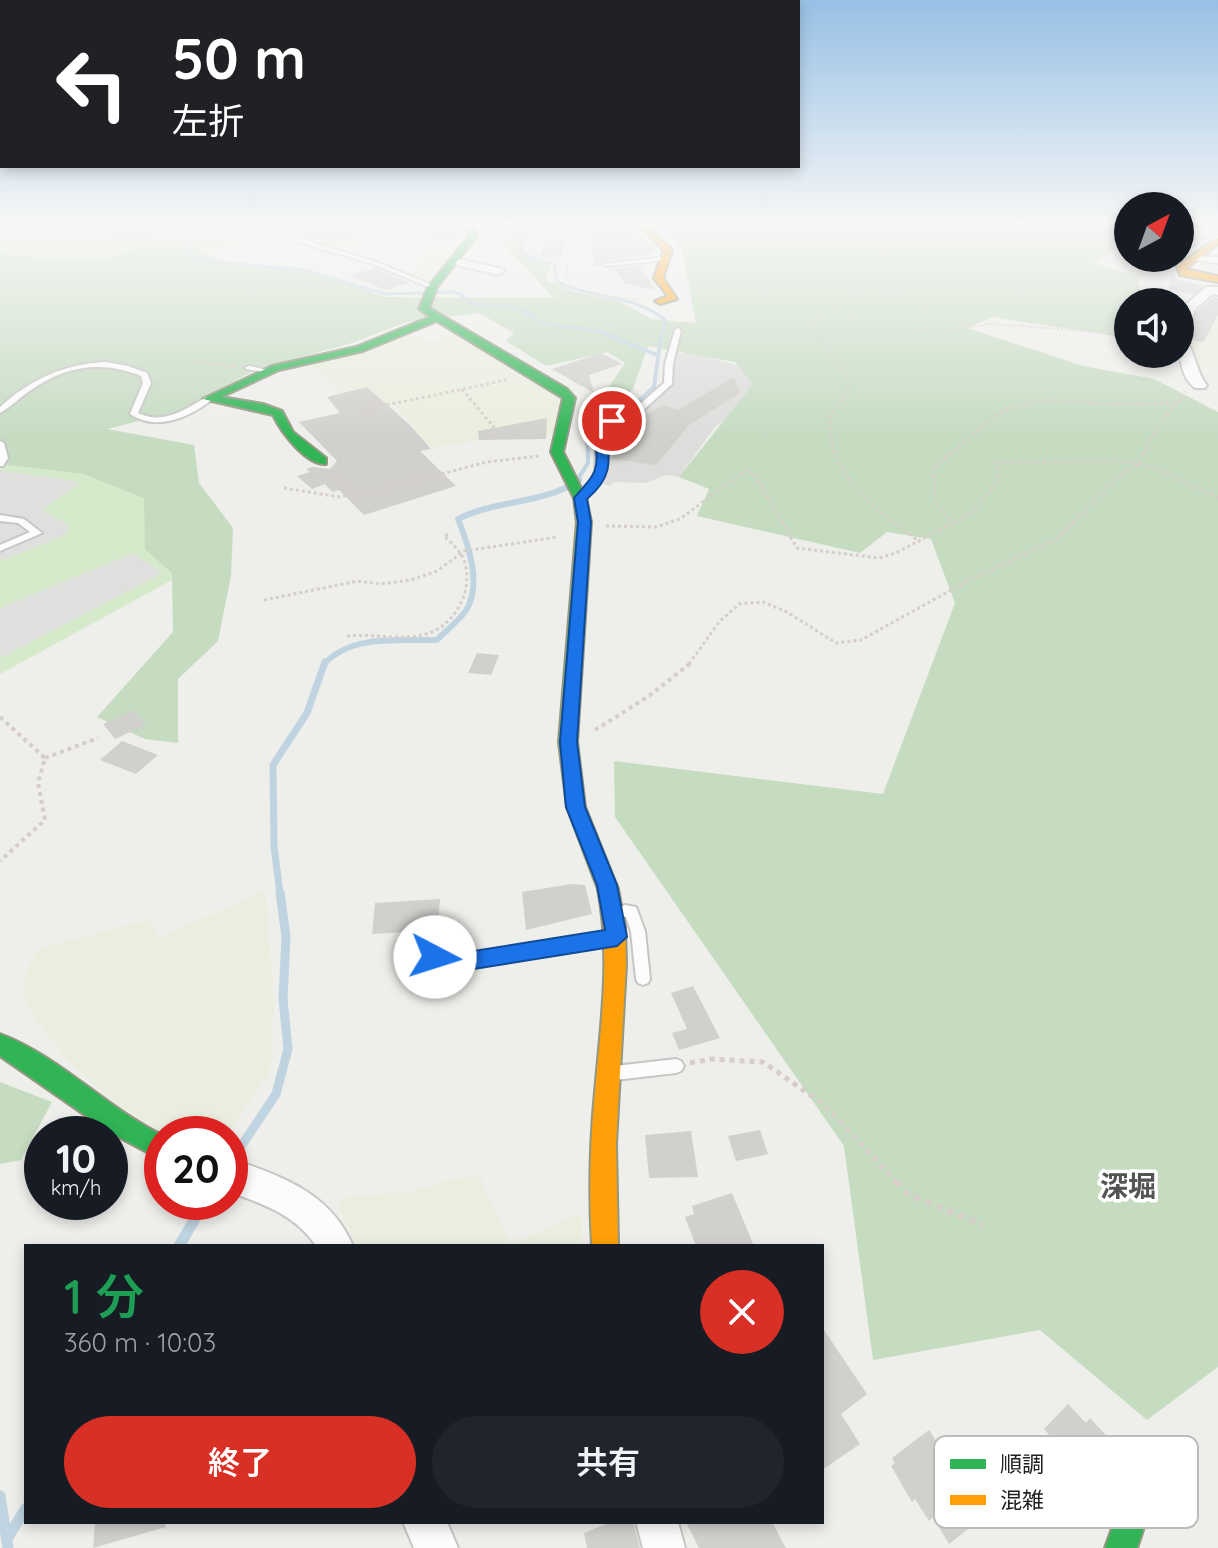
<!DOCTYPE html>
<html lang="ja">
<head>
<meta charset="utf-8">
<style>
	body { margin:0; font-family:Quicksand,"Noto Sans JP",sans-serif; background:#20242c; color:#f1f3f6; height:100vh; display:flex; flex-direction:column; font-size:30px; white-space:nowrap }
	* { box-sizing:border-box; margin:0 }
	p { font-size:26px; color:#9ea1a6 }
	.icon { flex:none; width:44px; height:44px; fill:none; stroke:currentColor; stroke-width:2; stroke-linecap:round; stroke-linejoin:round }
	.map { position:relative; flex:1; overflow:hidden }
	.panel { position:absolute; left:24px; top:1244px; width:800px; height:280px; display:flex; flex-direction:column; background:#171b24; border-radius:0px; box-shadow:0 4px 12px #0003 }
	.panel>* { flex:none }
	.guide { position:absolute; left:0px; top:0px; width:800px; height:168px; box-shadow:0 4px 12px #0003; background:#202124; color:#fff; overflow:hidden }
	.needle { width:52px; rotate:41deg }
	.fabs { position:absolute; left:1114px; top:192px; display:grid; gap:16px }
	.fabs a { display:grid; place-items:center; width:80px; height:80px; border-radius:50%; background:#171b24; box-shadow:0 4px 12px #0003; font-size:40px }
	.speed { position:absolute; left:24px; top:1116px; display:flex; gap:16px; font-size:40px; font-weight:700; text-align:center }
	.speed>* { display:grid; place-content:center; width:104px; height:104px; border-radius:50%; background:#171b24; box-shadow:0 4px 12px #0003; line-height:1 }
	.speed small { font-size:20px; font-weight:400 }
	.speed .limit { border:12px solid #d22; background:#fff; color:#111 }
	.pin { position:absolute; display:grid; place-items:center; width:68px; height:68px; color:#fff; margin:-34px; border:4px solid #fff; border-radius:50%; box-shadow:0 2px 8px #0007 }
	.me { position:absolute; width:88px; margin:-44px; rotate:95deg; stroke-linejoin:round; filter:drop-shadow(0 0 6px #0008) }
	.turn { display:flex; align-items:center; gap:28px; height:168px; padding:0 40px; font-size:36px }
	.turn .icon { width:104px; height:104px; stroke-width:2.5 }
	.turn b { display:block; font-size:56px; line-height:68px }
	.round { display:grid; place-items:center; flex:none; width:84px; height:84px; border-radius:42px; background:#20242c }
	.head { display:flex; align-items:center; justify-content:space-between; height:136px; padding:0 40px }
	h1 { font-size:48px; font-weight:600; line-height:60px; color:#1e9e55 }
	.action { display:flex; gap:16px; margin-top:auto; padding:16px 40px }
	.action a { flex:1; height:92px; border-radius:48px; background:#d93025; color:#fff; font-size:32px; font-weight:600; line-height:92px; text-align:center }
	.action a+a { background:#20242c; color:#f1f3f6 }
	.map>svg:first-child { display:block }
	.residential { fill:#dddddb }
	.farmland { fill:#eaeede }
	.grass { fill:#d5eacb }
	.forest { fill:#c5dcc1 }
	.parking { fill:#dfdfdd }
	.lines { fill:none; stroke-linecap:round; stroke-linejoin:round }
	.stream-far5 { stroke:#bfd3e0; stroke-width:3 }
	.stream-far4 { stroke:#bfd3e0; stroke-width:4 }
	.stream-far3 { stroke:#bfd3e0; stroke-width:6 }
	.stream-far2 { stroke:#bfd3e0; stroke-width:7 }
	.stream-far1 { stroke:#bfd3e0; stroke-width:9 }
	.stream { stroke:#bfd3e0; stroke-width:11 }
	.building { fill:#d1d0cd }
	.lane-casing { stroke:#c6c6c4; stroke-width:4 }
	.street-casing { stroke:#c6c6c4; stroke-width:4 }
	.fast-casing { stroke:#929882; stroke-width:4 }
	.slow-casing { stroke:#929882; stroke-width:4 }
	.path-far4 { stroke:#d7cdc9; stroke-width:2; stroke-dasharray:2 2; stroke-linecap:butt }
	.path-far3 { stroke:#d7cdc9; stroke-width:3; stroke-dasharray:3 3; stroke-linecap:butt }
	.path-far2 { stroke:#d7cdc9; stroke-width:4; stroke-dasharray:4 4; stroke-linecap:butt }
	.path-far1 { stroke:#d7cdc9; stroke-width:5; stroke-dasharray:5 5; stroke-linecap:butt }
	.path { stroke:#d7cdc9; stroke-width:6; stroke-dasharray:6 6; stroke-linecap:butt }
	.lane { fill:#fcfcfc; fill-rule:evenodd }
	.street { fill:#fcfcfc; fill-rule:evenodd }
	.fast { fill:#30b455; fill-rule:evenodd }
	.slow { fill:#ff9f0a; fill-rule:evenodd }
	.route { fill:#1a73e8; stroke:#114b97; stroke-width:2 }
	.labels { text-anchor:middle; stroke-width:7; stroke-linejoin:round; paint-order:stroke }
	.near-neighbourhood-label { font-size:28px; font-weight:bold; fill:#545454; stroke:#fff }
	.key { fill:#fff; stroke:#bcbcbc; stroke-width:2 }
	.key-label { font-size:22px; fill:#212121 }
</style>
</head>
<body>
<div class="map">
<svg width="1218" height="1548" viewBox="0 0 1218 1548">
	<rect width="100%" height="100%" fill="#eeeeea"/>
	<!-- residential -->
	<path class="residential" d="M665 352 697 354 751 369 759 399 715 427 679 477 666 475 646 483 615 482 610 486 593 480 597 473V424L631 413 665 384Z"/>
	<!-- farmland -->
	<path class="farmland" d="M458 248 427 284 410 275 424 262 417 260 428 251Z
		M1193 318 1218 319V370L1198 368 1183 340 1207 344V335L1184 331Z
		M407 333 433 341 454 334 562 401 551 435 487 438 433 448 392 403 360 410 308 364Z
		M265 890 274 1003 270 1071 227 1134H162L107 1097 64 1055 28 1008 22 982 37 949 149 920 158 939Z
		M480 1177 511 1244 581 1213 583 1246H358L340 1210 342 1198 414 1191 457 1178Z"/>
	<!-- grass -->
	<path class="grass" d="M0 223H409L368 240 336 246 272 231 194 256 44 438 160 461 214 557 0 674Z"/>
	<!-- forest -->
	<path class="forest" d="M0 223 109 229 127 223 185 226 146 239 0 228Z
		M240 223H277L336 233 369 227 378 231 332 241Z
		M516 223 528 227 521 250 551 264 546 280 572 291 619 301 651 319 696 323 682 250 661 223H1015L1065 232 1128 224V244L1093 262 1137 277 1144 302H1128V338L992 317 967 328 1083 366 1154 379 1218 412V1367L1147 1420 1040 1330 873 1360 844 1146 615 817 614 761 883 794 955 603 931 539 887 532 860 553 697 516 709 489 679 477 753 384 735 362 648 346 633 389 608 413 592 412 625 363 608 352 546 366 506 341 514 333 479 313 407 322 352 343 257 369 179 411 107 429 194 445 199 483 233 528 231 576 218 641 178 679V743L145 739 97 717 173 632 172 573 145 549 144 498 84 474 0 464V253L52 259 115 257 160 238 179 242 229 263 315 272 385 297 554 298 504 245 518 227Z
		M0 1082 52 1102 21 1160 0 1164Z"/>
	<!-- parking -->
	<path class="parking" d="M0 470 81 482 42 510 69 525 66 535 0 561Z
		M133 553 163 573 0 658V608Z"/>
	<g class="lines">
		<!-- stream-far5 -->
		<path class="stream-far5" d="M87 223C119 234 154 229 186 240L187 255 206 261 305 270 385 294 453 292 461 294 470 304 519 308 542 323 598 331 616 338
			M526 223 528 233 521 244 524 255 554 264 557 282C592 299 634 294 665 320L661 338"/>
		<!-- stream-far4 -->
		<path class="stream-far4" d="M611 336 657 355
			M576 482 588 463 587 425 633 406 654 387 661 336"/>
		<!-- stream-far3 -->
		<path class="stream-far3" d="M324 664C352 634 399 641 437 640 446 630 462 619 468 607 481 581 468 544 458 519 497 499 543 505 579 480"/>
		<!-- stream-far2 -->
		<path class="stream-far2" d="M280 894 274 846 273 765 307 713 325 662"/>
		<!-- stream-far1 -->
		<path class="stream-far1" d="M230 1163 276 1094 288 1049 283 999 286 937 280 892"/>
		<!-- stream -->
		<path class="stream" d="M179 1246 205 1202
			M0 1496 8 1548
			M7 1539 26 1508"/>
	</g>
	<!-- building -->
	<path class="building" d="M442 223H458L462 235 457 241 418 239 417 229 438 227Z
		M588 223H621L636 239H644L655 250 643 256 604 261 603 267 594 265Z
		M546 233H567L561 256 541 259Z
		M637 266 647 277 655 290 624 283 615 270 609 269Z
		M374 268 410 283 386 290 350 276Z
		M1172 274 1176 280 1204 285 1193 295 1169 289Z
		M1214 297 1218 298V315L1204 342 1189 340 1186 333 1198 310Z
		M601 353 622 364 589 375 594 393 552 369Z
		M734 377 740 393 689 425 656 465 611 459 614 433 663 405 678 410Z
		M367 387 410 425 431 449 420 451 456 486 364 515 339 490 332 492 325 484 312 489 297 476 310 472 306 469 312 467 330 469 337 461 299 422 340 413 327 397Z
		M547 418 546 439 479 440 478 431Z
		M477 653 499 655 491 675 468 673Z
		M134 710 146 725 115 739 103 724Z
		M122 741 158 755 136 774 100 760Z
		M572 884 585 885 592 914 526 930 522 892Z
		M440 899 438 925 425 926 424 931 372 934 375 903Z
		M693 986 720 1038 679 1050 672 1033 687 1029 671 993Z
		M760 1130 768 1154 736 1161 728 1136Z
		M691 1131 698 1177 649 1178 645 1135Z
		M732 1193 754 1246H696L685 1217 694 1214 692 1206Z
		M822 1327 867 1394 841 1414 860 1444 822 1470Z
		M1068 1404 1086 1423 1090 1418 1115 1445 1064 1507 1040 1478 1043 1474 1034 1464 1049 1448 1045 1444 1051 1437 1044 1429Z
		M929 1430 970 1492 961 1499 976 1523 949 1544 933 1517 929 1521 915 1499 912 1502 891 1466 895 1463 892 1458Z
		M95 1522H165L166 1527 93 1548Z
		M611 1522H633L640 1548H587L584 1533Z
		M686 1522H772L786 1548H699Z"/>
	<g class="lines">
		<defs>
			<path id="lane" d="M186 223H199L301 239 377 262 436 287 431 288 373 264 298 242Z
				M664 257 666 260 607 266 604 264Z
				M678 328 681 330 673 364 672 384 638 415 605 427C603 463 612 472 583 500H577L576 498 587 487 595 472 597 426 632 411 664 383 665 364 675 330Z
				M106 362 128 366 147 373 151 383 138 413C163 425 185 410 206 397L213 399C190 417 157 432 130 414L143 383 141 376C101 360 66 366 31 390 20 397 11 407 0 413V407C31 379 64 364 106 362Z
				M249 366 273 371 269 373 247 369 245 368Z
				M0 441 4 443 8 458 3 466H0Z
				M0 515 24 519 42 533 0 551V545L30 532 18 523 0 521Z
				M625 905 636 907 645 931 650 979 648 983 643 985 638 983 636 979 631 931 626 917 620 915 618 911 620 907Z
				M610 932 615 934 617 938 615 942 610 944 455 969 433 967 428 957 430 953 435 951 440 953 442 957H455Z
				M676 1059 681 1061 684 1066 681 1071 676 1073 615 1080 609 1078 607 1073 609 1068 615 1066Z"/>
			<path id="street" d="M1039 223H1128V225L1072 229Z
				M1180 223 1218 235V242L1180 230Z
				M1193 256 1218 257V263L1193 260Z
				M453 258 502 269 504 271 498 275 449 263Z
				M1206 287H1218V295L1213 294 1196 308 1187 329 1180 333 1184 306Z
				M1180 336C1195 344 1195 372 1207 385L1205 388H1195C1178 374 1180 354 1180 336Z
				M230 1158C282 1177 330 1192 353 1246H316C296 1215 263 1204 230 1192Z
				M403 1522H447L458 1548H414Z
				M636 1522H678L685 1548H643Z"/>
			<path id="fast" d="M465 223H473L477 236 437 287 429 308 567 389 575 398 563 452 586 498 591 522 577 742 585 807 618 889 615 895 608 897 601 895 598 889 567 807 559 742 577 522 574 498 551 452 563 398 437 321 363 351 279 370 221 397 263 404 282 411 293 432 326 458V464C306 465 281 432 273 415L203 399 272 366 356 347 430 317 419 309 428 287 469 236Z
				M0 1034C59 1056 105 1107 162 1135V1160L111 1133 0 1056Z
				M1149 1452 1160 1456 1164 1467 1137 1548H1105L1138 1456Z"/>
			<path id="slow" d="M636 223H644L672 250 663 278 677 299 660 304 655 301 668 296 654 278 664 250Z
				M1218 238V244L1185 269 1218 276V282L1180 275 1177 266Z
				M608 881 615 883 618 889 625 927 626 965 616 1144 618 1246H592C589 1194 590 1143 595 1092 601 1024 611 956 598 889L601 883Z"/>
		</defs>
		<!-- lane casing -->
		<use href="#lane" class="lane-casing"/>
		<!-- street casing -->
		<use href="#street" class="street-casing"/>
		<!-- fast casing -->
		<use href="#fast" class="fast-casing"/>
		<!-- slow casing -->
		<use href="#slow" class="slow-casing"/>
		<!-- path-far4 -->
		<path class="path-far4" d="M535 223 536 234 529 250 568 265 565 277C583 299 618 297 644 300
			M786 223 879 245 887 271 818 318 810 327 816 338
			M370 247 441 249
			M877 284 933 313 972 324
			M828 311 939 332 991 324 1128 334"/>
		<!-- path-far3 -->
		<path class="path-far3" d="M815 336C825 350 855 371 847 391 842 401 833 409 829 419 829 477 877 511 920 542
			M191 360 235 367
			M462 389 493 426 495 434
			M363 410 506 380
			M334 473 354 495H361L487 462 539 456
			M284 488 340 497 352 494
			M954 524 936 505 934 467 999 413 1024 404 1051 400 1121 405 1180 402
			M606 526 656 527 680 519 747 469 758 480 797 548 879 558 896 553 972 512 1000 480 997 462 1122 461 1150 466 1218 498
			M264 600 358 581 380 584 411 580 437 571 464 551 558 537
			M347 636C373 633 404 642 429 633 457 623 474 588 464 560 460 550 451 543 444 536L449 534
			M689 664 719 622 739 604 763 602 787 612 836 643 861 640 971 579 1057 539 1120 475 1139 464 1156 429 1186 392"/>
		<!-- path-far2 -->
		<path class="path-far2" d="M0 717 45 758 38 783 45 820 0 861
			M595 730 649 696 692 662
			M45 758 98 738"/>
		<!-- path-far1 -->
		<path class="path-far1" d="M690 1063 711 1059 763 1062 826 1106 898 1184"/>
		<!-- path -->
		<path class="path" d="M896 1182 908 1194 983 1225"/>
		<!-- lane -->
		<use href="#lane" class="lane"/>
		<!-- street -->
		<use href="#street" class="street"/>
		<!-- fast -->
		<use href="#fast" class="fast"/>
		<!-- slow -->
		<use href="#slow" class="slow"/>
	</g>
	<!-- sky -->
	<linearGradient id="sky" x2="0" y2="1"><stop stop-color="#97c0e5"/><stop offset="0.51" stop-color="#f7f7f6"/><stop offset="1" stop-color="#f7f7f6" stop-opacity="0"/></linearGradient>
	<rect width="1218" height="440" fill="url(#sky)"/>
	<!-- route -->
	<path class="route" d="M608 418 618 421 606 430C610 462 613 477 587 499L591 522 577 742 585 807 617 885 627 937 617 946 455 972 430 969 425 957 428 951 435 948 455 954 605 930 597 885 566 807 560 742 578 522 574 498C601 468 598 470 594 429Z"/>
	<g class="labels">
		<!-- near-neighbourhood labels -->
		<g class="near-neighbourhood-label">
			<text x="1128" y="1196">深堀</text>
		</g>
	</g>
	<!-- legend -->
	<rect x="934" y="1436" width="264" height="92" rx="12" class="key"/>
	<rect x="950" y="1459" width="36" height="10" fill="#30b455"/>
	<rect x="950" y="1495" width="36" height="10" fill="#ff9f0a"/>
	<g class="key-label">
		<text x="1000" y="1472">順調</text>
		<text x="1000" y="1508">混雑</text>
	</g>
</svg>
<div class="fabs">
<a><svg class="needle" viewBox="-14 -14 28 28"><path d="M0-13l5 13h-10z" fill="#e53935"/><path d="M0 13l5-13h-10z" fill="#9ea1a6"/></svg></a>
<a><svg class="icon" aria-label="sound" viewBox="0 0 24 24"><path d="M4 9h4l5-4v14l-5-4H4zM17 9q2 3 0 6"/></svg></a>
</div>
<div class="speed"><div>10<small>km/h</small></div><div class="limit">20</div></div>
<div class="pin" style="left:612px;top:421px;background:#d93025"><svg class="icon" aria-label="arrive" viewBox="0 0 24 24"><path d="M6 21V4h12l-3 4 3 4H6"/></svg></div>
<svg class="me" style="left:435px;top:957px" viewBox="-20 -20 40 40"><circle r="19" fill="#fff"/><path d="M0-13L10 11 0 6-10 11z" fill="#1a73e8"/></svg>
<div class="guide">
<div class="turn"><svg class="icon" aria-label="left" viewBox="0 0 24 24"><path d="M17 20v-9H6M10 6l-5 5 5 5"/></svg><div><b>50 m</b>左折</div></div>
</div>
<section class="panel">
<div class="head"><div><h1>1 分</h1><p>360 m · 10:03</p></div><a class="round" style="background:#d93025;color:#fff"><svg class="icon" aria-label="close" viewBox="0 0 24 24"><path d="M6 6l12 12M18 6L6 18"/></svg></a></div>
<div class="action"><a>終了</a><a>共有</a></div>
</section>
</div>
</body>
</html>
